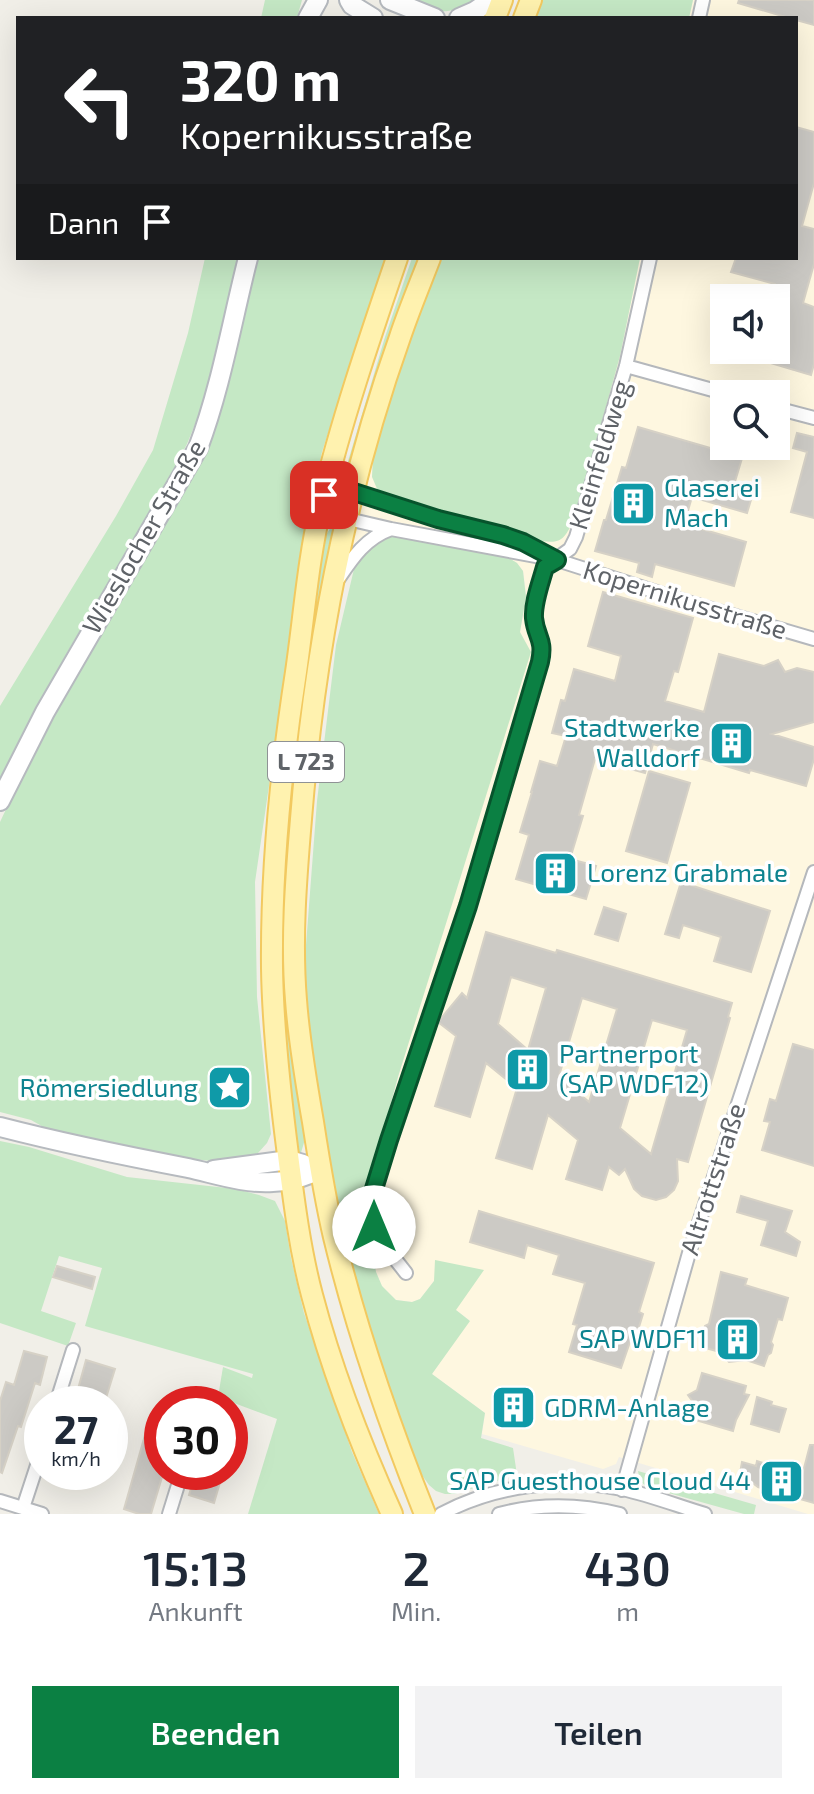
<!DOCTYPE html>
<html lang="de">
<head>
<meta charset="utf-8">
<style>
	body { margin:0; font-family:"Exo 2",sans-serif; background:#f2f2f3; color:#1f2937; height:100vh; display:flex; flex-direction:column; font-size:30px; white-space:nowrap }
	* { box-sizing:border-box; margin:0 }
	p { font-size:26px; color:#747a83 }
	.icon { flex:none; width:44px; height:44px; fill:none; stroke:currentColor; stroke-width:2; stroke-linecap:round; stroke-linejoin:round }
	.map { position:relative; height:1514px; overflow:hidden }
	.side { display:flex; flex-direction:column; background:#fff; flex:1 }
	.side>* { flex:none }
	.top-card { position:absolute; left:16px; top:16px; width:782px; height:244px; border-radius:0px; box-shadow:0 8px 32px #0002; background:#202124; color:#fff; overflow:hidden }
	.buttons { position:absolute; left:710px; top:284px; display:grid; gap:16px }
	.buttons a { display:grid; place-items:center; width:80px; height:80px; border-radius:0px; background:#fff; box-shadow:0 8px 32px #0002; font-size:40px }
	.speed { position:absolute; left:24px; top:1386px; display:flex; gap:16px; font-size:40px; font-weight:700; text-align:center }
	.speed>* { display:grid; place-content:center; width:104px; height:104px; border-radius:50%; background:#fff; box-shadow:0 8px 32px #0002; line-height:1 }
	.speed small { font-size:20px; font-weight:400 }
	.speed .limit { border:12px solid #d22; background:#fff; color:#111 }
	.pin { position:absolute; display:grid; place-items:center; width:68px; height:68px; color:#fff; margin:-34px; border-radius:16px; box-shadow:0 4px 12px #0006 }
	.me { position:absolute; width:88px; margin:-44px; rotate:0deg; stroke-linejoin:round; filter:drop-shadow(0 0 6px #0008) }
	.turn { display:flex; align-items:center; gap:28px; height:168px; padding:0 32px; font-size:36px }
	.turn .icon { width:104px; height:104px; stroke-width:2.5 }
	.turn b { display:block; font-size:56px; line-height:68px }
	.then { display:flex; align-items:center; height:76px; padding:0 32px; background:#0003; gap:16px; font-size:30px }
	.eta { display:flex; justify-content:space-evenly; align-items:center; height:136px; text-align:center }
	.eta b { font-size:48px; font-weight:600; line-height:56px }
	.action { display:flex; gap:16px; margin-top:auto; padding:16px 32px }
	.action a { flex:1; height:92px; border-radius:0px; background:#0b8043; color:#fff; font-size:32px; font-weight:600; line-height:92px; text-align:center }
	.action a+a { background:#f2f2f3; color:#1f2937 }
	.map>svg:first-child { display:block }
	.commercial { fill:#fef7e0; fill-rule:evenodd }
	.green { fill:#c5e8c5 }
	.building { fill:#cccac5; stroke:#d6d1c6; stroke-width:2; fill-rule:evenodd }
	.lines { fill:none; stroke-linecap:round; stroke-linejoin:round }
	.street-casing { stroke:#b5b8bc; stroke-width:16 }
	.secondary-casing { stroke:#b6babf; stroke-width:22 }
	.primary-casing { stroke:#f2c960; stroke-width:24 }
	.street { stroke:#fff; stroke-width:12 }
	.secondary { stroke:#fff; stroke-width:18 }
	.primary { stroke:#fff2af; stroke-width:20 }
	.route-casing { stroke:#07532c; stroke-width:20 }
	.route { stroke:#0b8043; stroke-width:14 }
	.labels { text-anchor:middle; stroke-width:7; stroke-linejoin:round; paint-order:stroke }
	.shield { fill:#fff; stroke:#8f9295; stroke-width:2 }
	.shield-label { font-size:24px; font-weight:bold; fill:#5f6368 }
	.street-label { font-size:26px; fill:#5f6368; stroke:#fff }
	.culture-label { font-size:26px; fill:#0d838f; stroke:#fff; text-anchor:start }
</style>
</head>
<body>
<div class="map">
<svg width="814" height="1514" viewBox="0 0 814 1514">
	<rect width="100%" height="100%" fill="#f1efe8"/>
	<!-- commercial -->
	<path class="commercial" d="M693 0H814V1514H808L619 1457 616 1464 603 1469 482 1434 485 1413 432 1374 469 1320 456 1310 434 1281 420 1299 412 1302 396 1300 382 1286 376 1272 364 1202 520 632 526 597 524 577 523 571 517 563 509 558 481 550 362 555 354 569 300 556 322 452 373 465 372 477 620 356 640 258H796V18H689ZM724 298H776V350H724ZM724 394H776V446H724Z"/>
	<!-- green -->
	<path class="green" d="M265 0H302L297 18H261Z
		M403 0H477C441 18 439 12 403 0Z
		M540 0H693L689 18H533Z
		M205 258H238L202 407 187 444 154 506 68 651 38 706 0 781V706L116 516 153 450 188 333Z
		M254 258H385L322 452 300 556 288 655 255 882 257 997 271 1134 267 1143 258 1153 245 1158 222 1162 192 1159 54 1133 31 1120 0 1112V822L45 727 192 472Z
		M412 258H418L352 468H346L385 337Z
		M440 258H640L620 356 576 516C562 543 563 544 532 540L390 500 378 491 372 477 373 455 394 381Z
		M333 524 336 532 326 569 296 765 289 838 286 917 306 1136 300 1156 291 1110 284 1041 279 955 285 825 322 541Z
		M396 535 481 550 509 558 517 563 523 571 526 597 520 632 531 652 398 1077 364 1202 376 1272 382 1286 396 1300 412 1302 420 1299 434 1281 435 1260 484 1270 456 1310 470 1321 432 1374 485 1413 481 1438 513 1448 517 1475 454 1494H445L436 1491 429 1485 419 1471 405 1436 366 1322 344 1247 306 1021 305 958 317 801 336 645 354 569 362 555 379 542Z
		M0 1141 29 1147 127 1177 236 1189 259 1195 275 1201 285 1221 291 1258 304 1313 352 1452 379 1514H248L277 1419 218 1397 223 1367 252 1378 253 1374 85 1326 102 1268 59 1256 41 1311 76 1323 68 1346 0 1323Z
		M638 1471 756 1505 754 1514H744L647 1487 640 1481Z"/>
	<!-- building -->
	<path class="building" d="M739 0H814V25L796 20V18H789L738 3Z
		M796 127 814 132V183L802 226 814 229V264L803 303 814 307V364L811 375 737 353 738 350H776V298H771L775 284 731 272 736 258H796Z
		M638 427 724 452 725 449 743 455 734 485 754 490 747 513 692 497 684 524 746 542 734 586 655 564 652 577 637 572 639 563 595 551 604 520H606L622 467 626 468Z
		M797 433 814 437V518L791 512 807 452 793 448Z
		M603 592 693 618 678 672 674 671 665 701 704 712 719 654 764 666 778 660 785 672 797 668 814 672V722L772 734 814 747V759L806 786 750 770 749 773 653 744 645 773 595 759 579 815 583 816 570 859 596 866 586 899 516 879 529 835 520 832 532 792H531L540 761 557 766 566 736 552 733 561 700 565 701 574 669 615 681 621 656 588 646Z
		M649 771 690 783 667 863 626 851Z
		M681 882 770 911 751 972 714 961 721 937 683 925 679 938 665 934Z
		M604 907 626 914 618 941 595 934Z
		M486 932 556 953 557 950 732 1003 728 1017 730 1018 688 1162 677 1159 678 1181 674 1190 666 1197 656 1200 642 1196 634 1189 625 1169 619 1175 609 1167 602 1190 566 1179 578 1140 548 1115 532 1169 496 1158 517 1088 486 1063 470 1117 435 1106 456 1036 438 1022 462 993 467 998ZM511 977 546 988 528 1050 498 1024ZM582 998 617 1009 589 1102 559 1076ZM652 1020 687 1030 651 1154 620 1128Z
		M793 1044 814 1050V1166L762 1150 770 1122 764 1121 770 1099 776 1101Z
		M741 1196 792 1211 785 1232 800 1242 796 1256 761 1245 768 1221 737 1212Z
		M479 1211 654 1263 639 1312 643 1314 634 1343 630 1342 621 1368 569 1352 577 1325 573 1324 585 1283 553 1274 559 1255 527 1245 524 1258 470 1242Z
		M57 1266 95 1277 92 1289 53 1277Z
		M721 1272 747 1279 745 1285 788 1298 782 1320 778 1319 771 1342 773 1345 771 1353 768 1355 764 1366 746 1360 729 1362 720 1352 702 1347 705 1337 703 1334 705 1326 709 1324Z
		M24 1351 47 1357 40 1385 35 1383 21 1427 18 1426 2 1473 0 1472V1401L6 1382 14 1385Z
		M86 1360 115 1369 106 1398 78 1389Z
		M702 1373 746 1386 744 1394 749 1395 736 1420 733 1431 689 1418 693 1402 688 1395 697 1390Z
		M504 1389 531 1396 521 1428 495 1421Z
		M757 1397 772 1402 771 1405 786 1409 779 1432 751 1424Z
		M145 1435 162 1440V1477L151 1514H139L124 1509Z
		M810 1445H814V1503L758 1487 740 1473 742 1462 756 1466 757 1461 802 1476Z
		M196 1472H223L214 1503 189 1495Z"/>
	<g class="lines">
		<defs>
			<path id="street" d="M699 18 703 0
				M626 366 727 394
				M776 408 814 418
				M324 495 354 492 438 519 503 535 523 542 547 555
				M321 505 348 519 391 529 557 560 694 604 814 639
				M339 578C353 557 366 538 391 529
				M406 1273 384 1245 374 1227 369 1205 389 1140 468 906 540 662 543 647 534 619V609L545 567 570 549 576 537 626 366 650 258
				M56 1404 73 1350
				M203 1404 206 1397
				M622 1490 689 1253 814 872
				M0 1501 42 1514
				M23 1508 42 1450
				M169 1514 182 1472
				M441 1514C495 1485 562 1477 622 1489 650 1495 678 1506 705 1514
				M499 1514C540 1503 580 1504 620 1514"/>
			<path id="secondary" d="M349 0 352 5 373 18
				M390 0 435 18
				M308 18 318 0
				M459 18 475 11 491 0
				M0 801 45 712 198 448C221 387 232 321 248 258
				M0 1127C62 1143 125 1156 188 1168 216 1174 244 1184 273 1182 291 1182 304 1176 321 1170
				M214 1170 289 1160 303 1164"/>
			<path id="primary" d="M495 18 502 0
				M524 18 531 0
				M392 1514C360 1443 332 1371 312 1295 300 1250 294 1202 288 1155 280 1093 273 1031 272 968 271 869 281 769 296 672 304 617 308 560 321 505 341 422 369 340 397 258
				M425 1514C389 1424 357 1332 334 1237 325 1199 319 1161 313 1122 306 1082 299 1041 296 1000 291 940 296 878 301 819 314 655 345 491 400 337 409 310 420 284 430 258"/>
		</defs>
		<!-- street casing -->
		<use href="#street" class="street-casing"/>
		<!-- secondary casing -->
		<use href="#secondary" class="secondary-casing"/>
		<!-- primary casing -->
		<use href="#primary" class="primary-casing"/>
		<!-- street -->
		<use href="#street" class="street"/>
		<!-- secondary -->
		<use href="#secondary" class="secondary"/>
		<!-- primary -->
		<use href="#primary" class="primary"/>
	</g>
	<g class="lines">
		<defs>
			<path id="route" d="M324 495 354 492 438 519 503 535 523 542 557 560 545 567C541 582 533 602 534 618 536 638 545 639 540 662L468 906 389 1140 369 1205 374 1227"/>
		</defs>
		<!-- route casing -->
		<use href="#route" class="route-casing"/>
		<!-- route -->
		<use href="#route" class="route"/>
	</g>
	<!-- icons -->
	<defs>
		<symbol id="building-square" viewBox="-11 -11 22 22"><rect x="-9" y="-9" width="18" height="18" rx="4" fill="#0f9aa8" stroke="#fff"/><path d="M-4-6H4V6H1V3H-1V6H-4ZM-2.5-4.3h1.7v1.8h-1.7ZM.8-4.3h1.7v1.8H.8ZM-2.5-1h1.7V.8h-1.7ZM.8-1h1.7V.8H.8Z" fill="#fff"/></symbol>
		<symbol id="sight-square" viewBox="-11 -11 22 22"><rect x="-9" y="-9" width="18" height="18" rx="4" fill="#0f9aa8" stroke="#fff"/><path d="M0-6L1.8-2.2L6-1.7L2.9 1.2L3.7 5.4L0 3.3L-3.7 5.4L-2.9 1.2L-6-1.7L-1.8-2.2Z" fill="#fff"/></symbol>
	</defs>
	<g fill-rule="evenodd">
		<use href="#building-square" x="608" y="478" width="51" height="51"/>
		<use href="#building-square" x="706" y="718" width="51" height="51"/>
		<use href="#building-square" x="530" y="848" width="51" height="51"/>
		<use href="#building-square" x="502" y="1044" width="51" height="51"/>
		<use href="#sight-square" x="204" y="1062" width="51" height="51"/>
		<use href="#building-square" x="712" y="1314" width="51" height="51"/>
		<use href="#building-square" x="488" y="1382" width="51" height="51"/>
		<use href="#building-square" x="756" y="1456" width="51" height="51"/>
	</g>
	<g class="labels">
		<!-- shield labels -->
		<rect class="shield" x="268" y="742" width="76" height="40" rx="6"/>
		<g class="shield-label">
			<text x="306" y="770">L 723</text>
		</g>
		<!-- street labels -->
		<g class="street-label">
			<text transform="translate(600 455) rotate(-73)" y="9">Kleinfeldweg</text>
			<text transform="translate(144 537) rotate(-60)" y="9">Wieslocher Straße</text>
			<text transform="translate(685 600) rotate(17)" y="9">Kopernikusstraße</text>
			<text transform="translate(713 1179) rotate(-72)" y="9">Altrottstraße</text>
		</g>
		<!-- culture labels -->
		<g class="culture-label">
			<text x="664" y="497">Glaserei<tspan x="664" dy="30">Mach</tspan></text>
			<text x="700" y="737" text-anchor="end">Stadtwerke<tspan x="700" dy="30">Walldorf</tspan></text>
			<text x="587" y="882">Lorenz Grabmale</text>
			<text x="559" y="1063">Partnerport<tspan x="559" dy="30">(SAP WDF12)</tspan></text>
			<text x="198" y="1097" text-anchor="end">Römersiedlung</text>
			<text x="707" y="1348" text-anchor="end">SAP WDF11</text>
			<text x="544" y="1417">GDRM-Anlage</text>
			<text x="751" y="1490" text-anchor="end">SAP Guesthouse Cloud 44</text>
		</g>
	</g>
</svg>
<div class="buttons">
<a><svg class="icon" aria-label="sound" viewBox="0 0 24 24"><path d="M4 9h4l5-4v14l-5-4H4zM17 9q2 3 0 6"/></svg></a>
<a><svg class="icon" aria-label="search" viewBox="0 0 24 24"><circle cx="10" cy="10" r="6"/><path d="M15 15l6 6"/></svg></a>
</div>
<div class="speed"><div>27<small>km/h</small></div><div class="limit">30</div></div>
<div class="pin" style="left:324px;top:495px;background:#d93025"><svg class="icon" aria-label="arrive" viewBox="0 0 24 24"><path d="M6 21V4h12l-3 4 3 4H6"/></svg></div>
<svg class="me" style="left:374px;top:1227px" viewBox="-20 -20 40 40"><circle r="19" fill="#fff"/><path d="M0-13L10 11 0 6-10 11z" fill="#0b8043"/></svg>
<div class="top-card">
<div class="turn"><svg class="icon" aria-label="left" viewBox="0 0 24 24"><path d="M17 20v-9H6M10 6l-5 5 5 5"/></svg><div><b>320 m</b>Kopernikusstraße</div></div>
<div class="then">Dann<svg class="icon" aria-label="arrive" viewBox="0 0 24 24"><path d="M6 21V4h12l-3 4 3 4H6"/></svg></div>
</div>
</div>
<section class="side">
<div class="eta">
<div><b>15:13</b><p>Ankunft</p></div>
<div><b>2</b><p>Min.</p></div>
<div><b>430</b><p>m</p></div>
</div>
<div class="action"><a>Beenden</a><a>Teilen</a></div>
</section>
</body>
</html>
